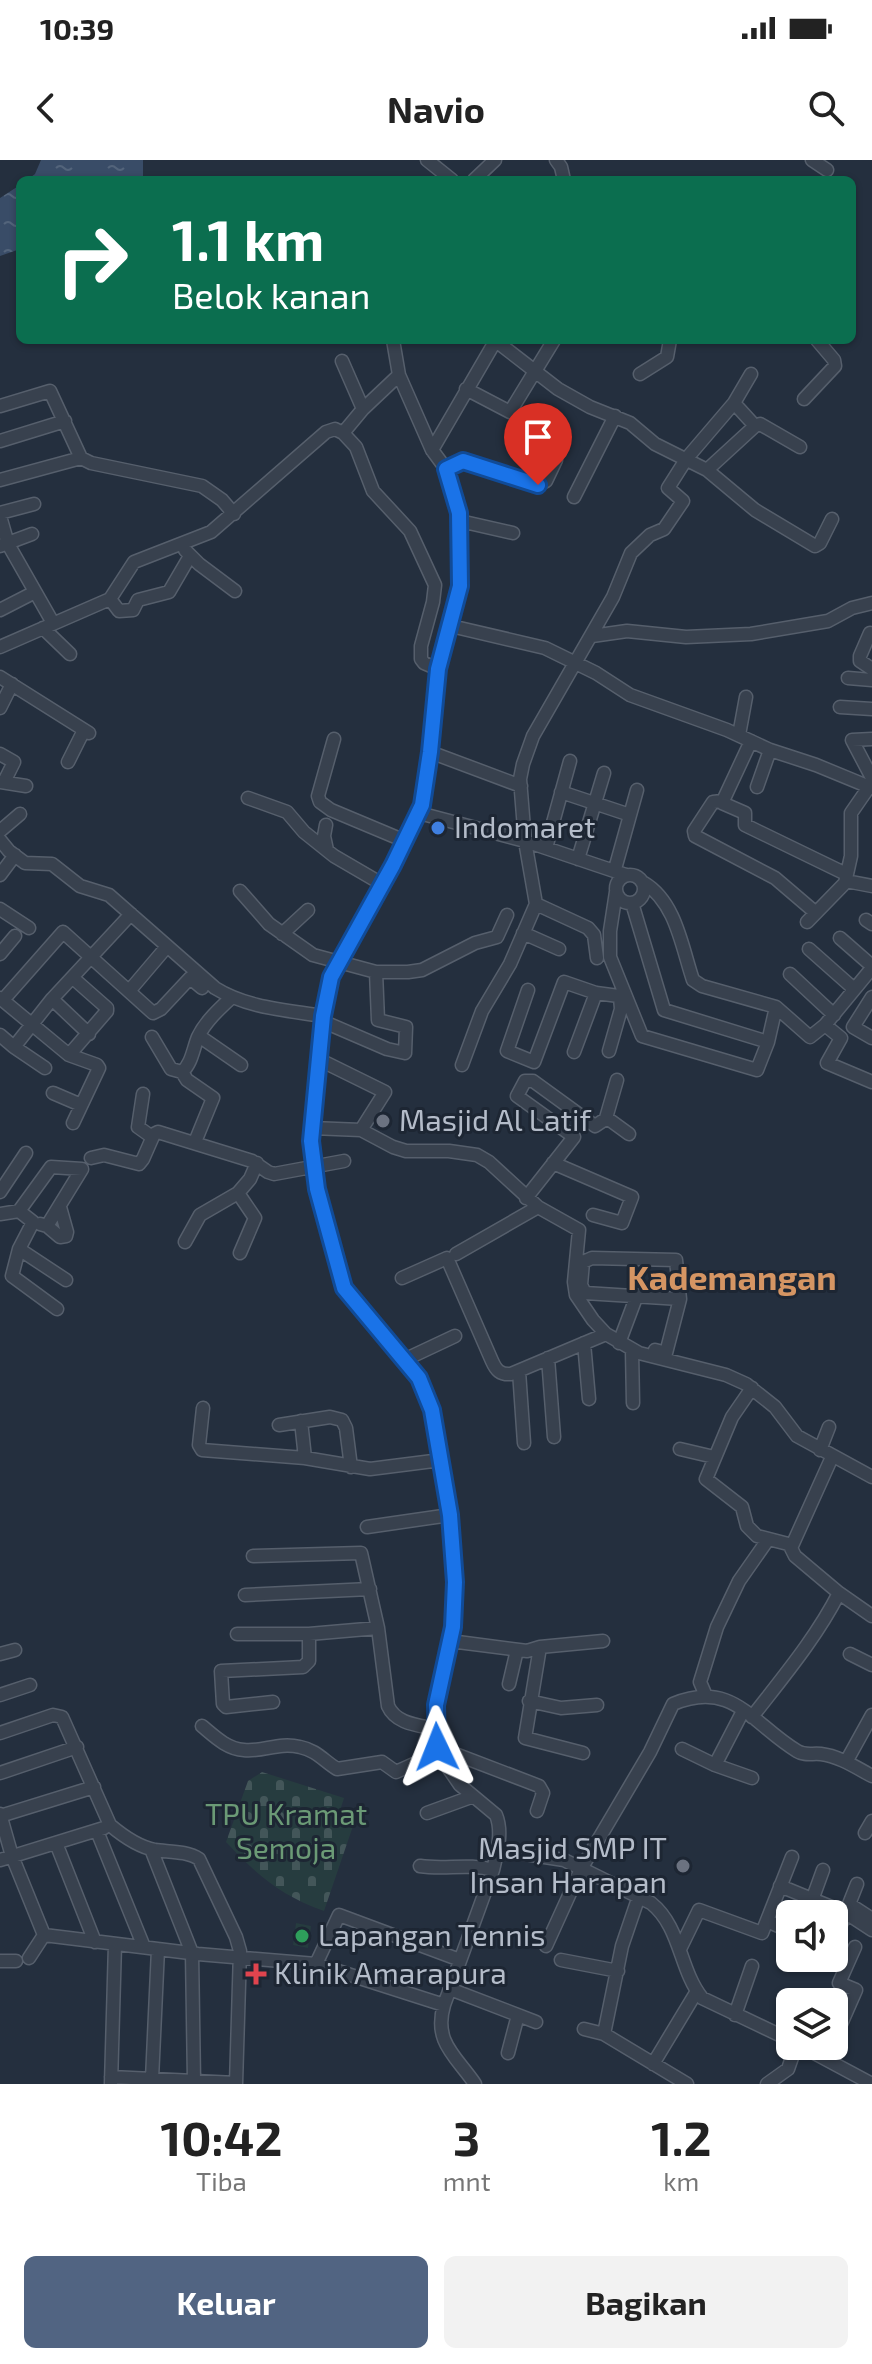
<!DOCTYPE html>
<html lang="id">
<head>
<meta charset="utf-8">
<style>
	body { margin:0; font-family:"Exo 2",sans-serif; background:#f2f2f2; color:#222; height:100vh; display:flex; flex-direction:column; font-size:30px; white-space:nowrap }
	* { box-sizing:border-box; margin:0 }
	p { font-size:26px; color:#767676 }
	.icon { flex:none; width:44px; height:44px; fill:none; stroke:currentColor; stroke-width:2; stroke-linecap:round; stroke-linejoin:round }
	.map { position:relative; height:1924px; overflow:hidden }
	.drawer { display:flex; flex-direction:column; background:#fff; flex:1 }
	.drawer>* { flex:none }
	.hud { position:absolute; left:16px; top:16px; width:840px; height:168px; border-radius:12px; box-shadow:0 2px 6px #0004; background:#0b6e4f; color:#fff; overflow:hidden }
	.controls { position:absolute; left:776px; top:1740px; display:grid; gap:16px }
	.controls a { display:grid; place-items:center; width:72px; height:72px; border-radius:12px; background:#fff; box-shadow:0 2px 6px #0004; font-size:40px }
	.pin { position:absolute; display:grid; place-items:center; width:68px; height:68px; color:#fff; margin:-82px -34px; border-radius:50% 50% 50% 0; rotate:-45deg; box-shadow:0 0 8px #0007 }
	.pin .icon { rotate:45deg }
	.me { position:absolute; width:88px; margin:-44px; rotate:358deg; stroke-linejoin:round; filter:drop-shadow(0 0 6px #0008) }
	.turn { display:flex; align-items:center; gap:28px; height:168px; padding:0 24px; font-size:36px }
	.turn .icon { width:104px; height:104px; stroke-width:2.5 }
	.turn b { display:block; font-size:56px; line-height:68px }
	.eta { display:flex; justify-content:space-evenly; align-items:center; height:136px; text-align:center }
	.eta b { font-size:48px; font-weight:700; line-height:56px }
	.button { display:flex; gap:16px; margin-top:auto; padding:16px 24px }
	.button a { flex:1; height:92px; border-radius:12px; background:#516482; color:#fff; font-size:32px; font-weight:700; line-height:92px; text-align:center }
	.button a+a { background:#f2f2f2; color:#222 }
	.status { display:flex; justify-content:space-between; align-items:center; height:56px; padding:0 40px; background:#fff; direction:ltr }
	.status svg { height:22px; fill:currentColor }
	header { display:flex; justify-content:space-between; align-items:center; height:104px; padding:0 24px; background:#fff; font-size:36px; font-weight:700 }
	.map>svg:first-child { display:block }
	.cemetery { fill:url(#cemetery-stones) }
	.pitch { fill:#263c3f }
	.water { fill:url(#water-ripples) }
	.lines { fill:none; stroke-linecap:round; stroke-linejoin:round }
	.minor-casing { stroke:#565f6c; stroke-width:15 }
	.minor { stroke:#38414e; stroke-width:12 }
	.route-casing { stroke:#114b97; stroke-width:20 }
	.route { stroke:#1a73e8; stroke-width:14 }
	.shop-dot { fill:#3f7fe0; stroke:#1d2633; stroke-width:3 }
	.worship-dot { fill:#6b7280; stroke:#1d2633; stroke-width:3 }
	.leisure-dot { fill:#2e9e5b; stroke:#1d2633; stroke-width:3 }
	.health-dot { fill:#e0444e; stroke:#1d2633; stroke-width:3 }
	.labels { text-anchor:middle; stroke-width:6; stroke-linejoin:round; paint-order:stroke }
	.poi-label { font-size:30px; fill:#b4bcc9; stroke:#1d2633; text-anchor:start }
	.park-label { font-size:30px; fill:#6b9a76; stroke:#1d2633 }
	.quarter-label { font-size:34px; font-weight:bold; fill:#d59563; stroke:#1d2633 }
</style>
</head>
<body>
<div class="status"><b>10:39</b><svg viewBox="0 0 49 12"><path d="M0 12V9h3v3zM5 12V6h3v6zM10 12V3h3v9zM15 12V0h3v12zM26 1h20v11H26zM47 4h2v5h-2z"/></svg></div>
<header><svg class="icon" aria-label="back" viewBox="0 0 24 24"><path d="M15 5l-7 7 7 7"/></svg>Navio<svg class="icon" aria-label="search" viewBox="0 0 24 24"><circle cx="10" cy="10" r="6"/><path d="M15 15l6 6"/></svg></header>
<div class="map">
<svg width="872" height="1924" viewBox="0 0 872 1924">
	<defs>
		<pattern id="cemetery-stones" width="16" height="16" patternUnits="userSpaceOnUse" patternTransform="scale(2)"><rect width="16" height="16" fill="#263c3f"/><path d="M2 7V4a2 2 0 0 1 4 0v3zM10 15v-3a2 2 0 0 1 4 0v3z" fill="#435659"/></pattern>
		<pattern id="water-ripples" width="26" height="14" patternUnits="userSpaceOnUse" patternTransform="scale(2)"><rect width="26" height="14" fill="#394c67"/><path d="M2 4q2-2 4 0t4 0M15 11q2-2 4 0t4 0" fill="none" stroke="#53647b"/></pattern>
	</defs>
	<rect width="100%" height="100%" fill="#242f3e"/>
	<!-- cemetery -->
	<path class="cemetery" d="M262 1612 344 1638 337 1660 353 1666 324 1751C281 1736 257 1715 226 1682L248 1621Z"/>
	<!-- pitch -->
	<path class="pitch" d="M296 1763 311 1766 308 1788 293 1785Z"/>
	<!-- water -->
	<path class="water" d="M41 0H143V20H27L35 14Z
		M20 25V89L0 96V38Z"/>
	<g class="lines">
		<defs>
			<path id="minor" d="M427 0 452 20
				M556 0 561 7 564 20
				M812 0 827 10
				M474 20 495 0
				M393 180 399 215 432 290 446 309 457 339 461 367 460 426 438 509 430 592 422 645 405 681 331 817 318 899 311 981 312 1005 344 1128 419 1218 432 1250 450 1355 455 1422 453 1467 436 1545 438 1593 460 1625 496 1655C503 1672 497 1693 493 1710L444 1845C433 1882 456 1896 475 1924
				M496 181 558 229 590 247 630 263 655 284 707 310 755 350 815 386 820 383 832 359
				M342 201 363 249 399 215
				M640 214 667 197 670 180
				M751 214 734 243 755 266
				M466 229 510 252 554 180
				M804 239 835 206 834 200 817 180
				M0 246 50 231 81 298 91 303 202 326 222 340 234 354
				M343 273 363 249
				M0 281 65 261
				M432 290 496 180
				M463 301 538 325 546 321 556 300
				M707 310 755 266 760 264 800 287
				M0 320 81 298
				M574 337 615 256
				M0 353 34 344
				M0 356 8 384 53 463
				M460 361 513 373
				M0 386 32 374
				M185 390 199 404 235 431
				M110 439 119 451 133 450 138 440 169 432 190 396
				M0 450 35 432
				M451 466 545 488 596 513 630 535 727 570 770 590 816 605 872 628
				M43 468 70 494
				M870 473 860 496V501L872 509
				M592 476 627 471 686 477 751 474 828 461 852 448 872 443
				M0 487 110 439 134 402 211 372 326 272 335 269 343 273 356 287 373 331 410 371 435 425 433 442 421 486V499L424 503 438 509
				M0 517 89 573
				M848 518 872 520
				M840 547 872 549
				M0 548 12 524
				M739 575 746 537
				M334 579 318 636 320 642 331 650 405 681
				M872 579 852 580 872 618
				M751 581 722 643 745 653V665L846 714
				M430 592 521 626
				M0 594 14 602 6 618
				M68 602 84 570
				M0 622 26 626
				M757 627 770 590
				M561 632 630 655
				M248 638 287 652 304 672 334 696 382 724
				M722 641 713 642 694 671 695 676 775 718 816 753
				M419 653 525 681 626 715
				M326 665 324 676 327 690
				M0 671 20 654
				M0 680 9 691 25 703 52 704 80 726 109 735 215 828C247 848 286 850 323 856
				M546 688 570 601
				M578 699 604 613
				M615 709 637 630
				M616 729a14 14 0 1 1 28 0a14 14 0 1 1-28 0Z
				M0 715 15 695
				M846 721 872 726
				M644 723C676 742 682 788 693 820L702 826 776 847 810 877 825 865 872 808
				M240 731 269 764 313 795 376 812H408L422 810 475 783 497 777 507 755
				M616 732 610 771V797L642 876 757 910 768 882 776 847
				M632 743 664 850 768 882
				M536 744 588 768 594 775 597 798
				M0 749 29 768
				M866 760 872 764
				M807 762 845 723 851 696V653L869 627
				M523 773 559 789
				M282 774 308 750
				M840 778 872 806
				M809 789 853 828
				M0 794 15 776
				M790 814 834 855
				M130 830 164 790
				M528 830 507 891 534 902 564 822 596 833 626 837
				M872 837 853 867 872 878
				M0 838 69 895 107 851V848L73 818
				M52 839 89 874
				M3 840 63 772 153 853 161 849 190 818 202 828
				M322 861 387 889 405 893 406 867 378 860 376 812
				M825 865 841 878 827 903 872 922
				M0 875 14 887 52 839 131 754
				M199 876 241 905
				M152 877 171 909 182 912C192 903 193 889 198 877 205 862 219 849 231 838
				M14 887 45 908
				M609 891 621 849 620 837
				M574 892 596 833
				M69 895 97 905 99 908 73 963
				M318 899 385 932 361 970
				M462 905 482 851 510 804 536 744 525 681 520 619 523 604 533 576 613 437 631 393 650 375 664 369 683 341 668 328 687 298 734 243
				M182 912 187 920 213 938 195 982
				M53 933 81 945
				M143 934 138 967 152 977
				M606 958 617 920
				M312 968 361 970 393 987 406 991H449L477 995 489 1002 538 1047 579 1070 574 1122 576 1135 593 1160 606 1174 639 1193 726 1215 746 1224 775 1247 797 1276 872 1317
				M91 998 104 995 139 1004 143 999 154 974 158 972 252 1001 268 1012 274 1014 344 1001
				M553 1003 632 1037 622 1063 593 1055
				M0 1032 26 993
				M526 1038 574 977 517 936 525 921H533L595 966 607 958 629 974
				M19 1051 51 1007 82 1009 47 1066
				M0 1054 19 1051 33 1062 19 1089 12 1116 57 1149
				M40 1064 47 1066 60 1077 66 1076 67 1072 60 1047
				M185 1082 200 1055 238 1033
				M19 1089 66 1120
				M240 1093 255 1058 238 1033 250 1019 257 1003
				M456 1094 538 1047
				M402 1118 447 1098 492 1201C496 1210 500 1215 511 1214L606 1174
				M584 1183 589 1239
				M619 1183 637 1135
				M632 1190 633 1243
				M655 1190 666 1193 680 1139 676 1100 592 1098 583 1102 581 1125 585 1133 680 1139
				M548 1198 554 1277
				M404 1200 455 1176
				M519 1211 524 1283
				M752 1228 732 1257 706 1319 742 1347 747 1366 757 1376 792 1385
				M203 1248 199 1285 202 1290 305 1298 370 1309 441 1300
				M301 1261 305 1298
				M279 1265 330 1257 342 1260 346 1268 351 1307
				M680 1289 714 1297
				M820 1290 829 1267
				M367 1367 450 1355
				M253 1396 361 1393 378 1468 388 1546C396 1564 418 1565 436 1569
				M839 1433 872 1456
				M245 1435 370 1429
				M237 1474H309L378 1468
				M450 1481 527 1491 540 1487 603 1481
				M540 1487 525 1578 583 1593
				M0 1494 15 1490
				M850 1494 872 1505
				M509 1524 517 1490
				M0 1535 30 1525
				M706 1536 700 1522 717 1467 739 1421 767 1381
				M529 1541 561 1548 597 1545
				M273 1542 226 1547 223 1544 221 1511 303 1507 309 1501V1474
				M743 1551 715 1605 752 1618
				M752 1557C783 1517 816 1478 839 1433L795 1396 791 1388 832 1297
				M202 1566C214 1576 227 1589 244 1590 264 1592 278 1582 300 1587 316 1590 324 1601 337 1609L382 1602 396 1612 438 1593
				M0 1573 53 1555 62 1557 110 1665C123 1676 139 1687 155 1690 169 1692 187 1691 199 1699L236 1777 240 1791 236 1924
				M437 1587 539 1626 543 1633 537 1651
				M682 1589 715 1605
				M846 1602 872 1555
				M0 1613 77 1587
				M427 1653 471 1637
				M0 1654 12 1696 44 1775
				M0 1656 94 1627
				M97 1671 144 1787
				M865 1673 872 1661
				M56 1683 95 1782
				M151 1689 192 1793 194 1921
				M498 1690 564 1700 651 1743C681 1767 679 1809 702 1838L790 1880
				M0 1700 104 1668
				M420 1706C445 1710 468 1703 493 1710
				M780 1726 846 1753 872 1770
				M849 1744 872 1759
				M807 1754 823 1710
				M767 1761 790 1771
				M44 1775 198 1794 316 1804 444 1845
				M834 1782 857 1724
				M546 1786 581 1709 650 1592 673 1544C733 1519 752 1564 797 1591 805 1596 812 1593 821 1594 839 1596 857 1608 872 1616
				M680 1789 699 1750 762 1773 792 1697
				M29 1798 44 1775
				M561 1800 618 1811
				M0 1801H16
				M316 1804 339 1755 460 1800
				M450 1829 536 1862
				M735 1855 752 1806
				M584 1869 604 1874 687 1924
				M604 1874 622 1786 639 1736
				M834 1880 856 1830 839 1823 855 1787
				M801 1886 872 1924
				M508 1893 518 1855
				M653 1904 697 1831
				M111 1917 236 1923
				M152 1919 158 1789
				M111 1924 115 1784
				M767 1924 788 1909 796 1886"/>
		</defs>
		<!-- minor casing -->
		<use href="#minor" class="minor-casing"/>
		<!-- minor -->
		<use href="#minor" class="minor"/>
	</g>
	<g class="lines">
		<defs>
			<path id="route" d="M437 1587 436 1545 453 1467 455 1422 450 1355 432 1250 419 1218 344 1128 317 1029 311 981 323 856 331 817 393 705 422 645 430 592 438 509 460 426 459 353 446 309 463 301 538 325"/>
		</defs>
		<!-- route casing -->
		<use href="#route" class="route-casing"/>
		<!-- route -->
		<use href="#route" class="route"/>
	</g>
	<!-- markers -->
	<circle class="shop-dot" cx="438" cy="668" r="8"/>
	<g class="worship-dot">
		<circle cx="383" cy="961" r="8"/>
		<circle cx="683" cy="1706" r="8"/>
	</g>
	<circle class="leisure-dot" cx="302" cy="1776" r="8"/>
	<path class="health-dot" d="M252 1802h8v8h8v8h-8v8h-8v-8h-8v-8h8z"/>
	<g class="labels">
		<!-- poi labels -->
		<g class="poi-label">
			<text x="454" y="678">Indomaret</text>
			<text x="399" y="971">Masjid Al Latif</text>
			<text x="667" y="1699" text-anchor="end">Masjid SMP IT<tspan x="667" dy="34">Insan Harapan</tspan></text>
			<text x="318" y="1786">Lapangan Tennis</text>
			<text x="274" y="1824">Klinik Amarapura</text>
		</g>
		<!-- park labels -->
		<g class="park-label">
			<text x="286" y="1665">TPU Kramat<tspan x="286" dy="34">Semoja</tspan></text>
		</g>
		<!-- quarter labels -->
		<g class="quarter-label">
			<text x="732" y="1130">Kademangan</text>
		</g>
	</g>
</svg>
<div class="controls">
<a><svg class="icon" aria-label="sound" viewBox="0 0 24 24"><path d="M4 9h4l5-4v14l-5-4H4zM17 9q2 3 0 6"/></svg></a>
<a><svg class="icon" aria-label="layers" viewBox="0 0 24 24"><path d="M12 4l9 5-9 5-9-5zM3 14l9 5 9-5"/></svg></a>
</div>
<div class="pin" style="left:538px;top:325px;background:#d93025"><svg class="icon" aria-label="arrive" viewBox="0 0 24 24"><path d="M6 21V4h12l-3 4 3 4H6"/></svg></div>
<svg class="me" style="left:437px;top:1587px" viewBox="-20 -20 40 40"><path d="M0-17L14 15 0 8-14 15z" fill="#1a73e8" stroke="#fff" stroke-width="4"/></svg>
<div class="hud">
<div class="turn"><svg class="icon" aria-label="right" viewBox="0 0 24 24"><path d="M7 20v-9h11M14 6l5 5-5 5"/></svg><div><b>1.1 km</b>Belok kanan</div></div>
</div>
</div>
<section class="drawer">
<div class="eta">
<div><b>10:42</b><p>Tiba</p></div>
<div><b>3</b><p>mnt</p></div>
<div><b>1.2</b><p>km</p></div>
</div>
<div class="button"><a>Keluar</a><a>Bagikan</a></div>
</section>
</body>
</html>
